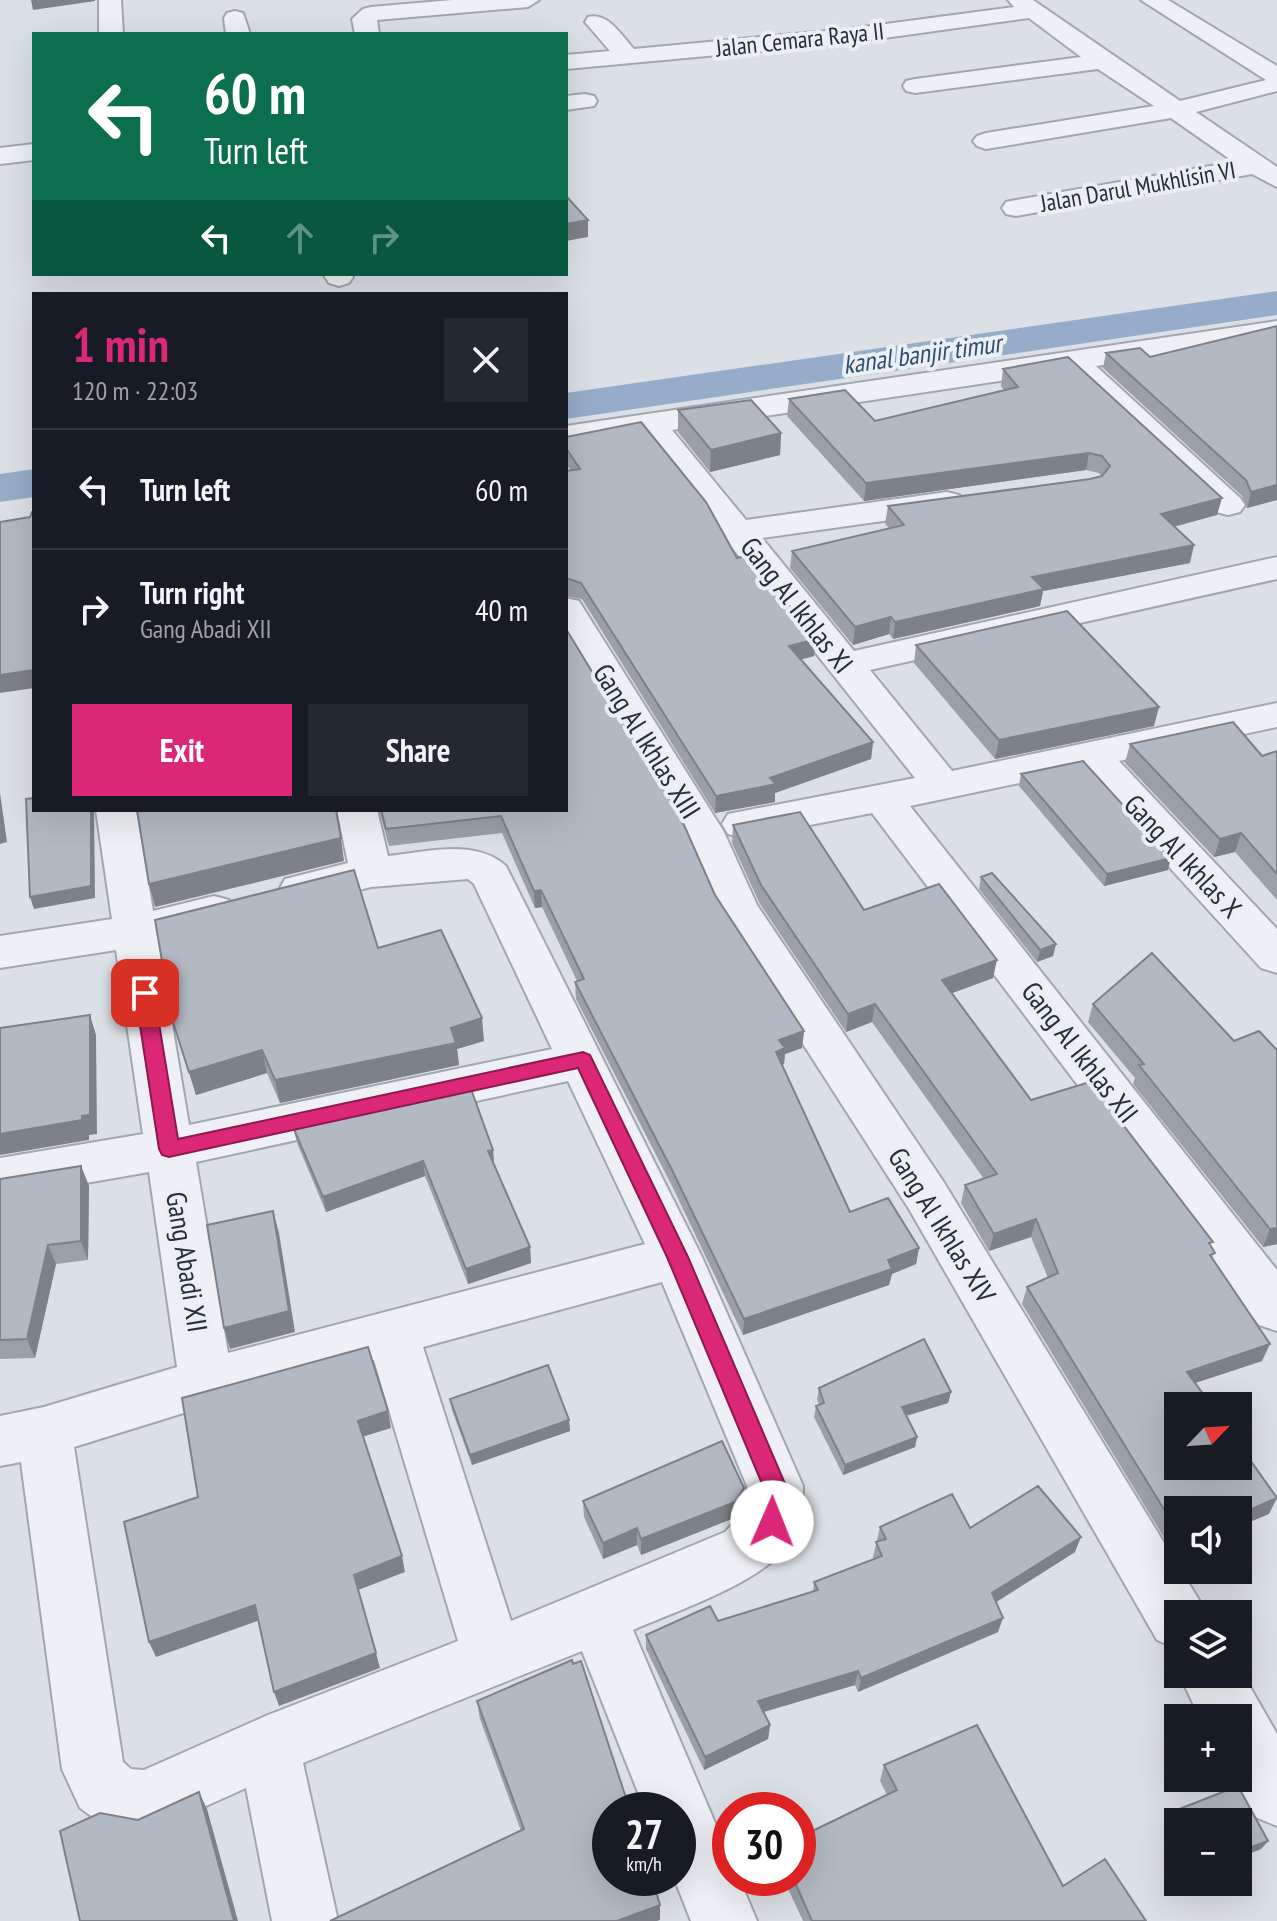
<!DOCTYPE html>
<html lang="en">
<head>
<meta charset="utf-8">
<style>
	body { margin:0; font-family:"PT Sans Narrow",sans-serif; background:#242831; color:#f1f3f6; height:100vh; display:flex; flex-direction:column; font-size:30px; white-space:nowrap }
	* { box-sizing:border-box; margin:0 }
	p { font-size:26px; color:#9ea1a6 }
	.icon { flex:none; width:44px; height:44px; fill:none; stroke:currentColor; stroke-width:2; stroke-linecap:round; stroke-linejoin:round }
	.map { position:relative; flex:1; overflow:hidden }
	.panel { position:absolute; left:32px; top:292px; width:536px; height:520px; display:flex; flex-direction:column; background:#171b24; border-radius:0px; box-shadow:0 8px 32px #0002 }
	.panel>* { flex:none }
	.guide { position:absolute; left:32px; top:32px; width:536px; height:244px; border-radius:0px; box-shadow:0 8px 32px #0002; background:#0b6e4f; color:#fff; overflow:hidden }
	.needle { width:52px; rotate:65deg }
	.controls { position:absolute; left:1164px; top:1392px; display:grid; gap:16px }
	.controls a { display:grid; place-items:center; width:88px; height:88px; border-radius:0px; background:#171b24; box-shadow:0 8px 32px #0002; font-size:40px }
	.speed { position:absolute; left:592px; top:1792px; display:flex; gap:16px; font-size:40px; font-weight:700; text-align:center }
	.speed>* { display:grid; place-content:center; width:104px; height:104px; border-radius:50%; background:#171b24; box-shadow:0 8px 32px #0002; line-height:1 }
	.speed small { font-size:20px; font-weight:400 }
	.speed .limit { border:12px solid #d22; background:#fff; color:#111 }
	.pin { position:absolute; display:grid; place-items:center; width:68px; height:68px; color:#fff; margin:-34px; border-radius:16px; box-shadow:0 4px 12px #0006 }
	.me { position:absolute; width:88px; margin:-44px; rotate:1deg; stroke-linejoin:round; filter:drop-shadow(0 0 6px #0008) }
	.turn { display:flex; align-items:center; gap:28px; height:168px; padding:0 40px; font-size:36px }
	.turn .icon { width:104px; height:104px; stroke-width:2.5 }
	.turn b { display:block; font-size:56px; line-height:68px }
	.lanes { display:flex; align-items:center; height:76px; padding:0 40px; background:#0003; justify-content:center; gap:40px; direction:ltr }
	.lanes .off { opacity:.35 }
	.round { display:grid; place-items:center; flex:none; width:84px; height:84px; border-radius:0px; background:#242831 }
	.summary { display:flex; align-items:center; justify-content:space-between; height:136px; padding:0 40px }
	h1 { font-size:48px; font-weight:700; line-height:60px; color:#db2777 }
	.action { display:flex; gap:16px; margin-top:auto; padding:16px 40px }
	.action a { flex:1; height:92px; border-radius:0px; background:#db2777; color:#fff; font-size:32px; font-weight:700; line-height:92px; text-align:center }
	.action a+a { background:#242831; color:#f1f3f6 }
	ul { padding:0; list-style:none }
	li { display:flex; align-items:center; gap:24px; height:120px; padding:0 40px; border-top:2px solid #363941 }
	li div { flex:1 }
	li b { display:block; font-size:30px }
	li em { font-style:normal }
	.map>svg:first-child { display:block }
	.lines { fill:none; stroke-linecap:round; stroke-linejoin:round }
	.canal { fill:#95adc8; fill-rule:evenodd }
	.minor-casing { stroke:#a1a7b0; stroke-width:4 }
	.minor { fill:#eef0f5; fill-rule:evenodd }
	.wall { fill:#9a9fa8 }
	.shaded-wall { fill:#7d8288 }
	.building { fill:#b3b9c3; stroke:#7d8288; stroke-width:2 }
	.route { fill:#db2777; stroke:#8e194d; stroke-width:2 }
	.labels { text-anchor:middle; stroke-width:8; stroke-linejoin:round; paint-order:stroke }
	.far-street-label { font-size:24px; fill:#252e3c; stroke:#ebeff4 }
	.far-water-label { font-size:26px; font-style:italic; fill:#2f4c71; stroke:#ebeff4 }
	.street-label { font-size:28px; fill:#252e3c; stroke:#ebeff4 }
</style>
</head>
<body>
<div class="map">
<svg width="1277" height="1921" viewBox="0 0 1277 1921">
	<rect width="100%" height="100%" fill="#dbe0e6"/>
	<g class="lines">
		<!-- canal -->
		<path class="canal" d="M1277 291V315L566 419V393Z
			M34 469V497L0 502V474Z"/>
		<defs>
			<path id="minor" d="M99 0H121L123 34H99Z
				M452 0H539L528 7 377 20 379 34H355L352 19 363 9 371 7Z
				M1008 0H1033L1180 101 1266 80 1141 0H1168L1277 66V91L1196 112 1277 167V187L1252 174 1016 216 1006 214 1002 208 1006 202 1016 200 1234 162 1171 118 986 149 977 146 973 141 977 136 986 133 1154 106 1098 69 915 93 906 91 903 86 906 81 915 79 1081 57 1029 18 848 43 566 69V55L610 51 585 22 588 17C608 12 621 35 634 49L848 29 1014 7Z
				M235 11 243 13 250 34H226L224 18 227 13Z
				M585 94 594 96 597 101 594 106 566 110V96Z
				M34 144V160L0 164V148Z
				M323 274H351L353 277 349 283 339 286 329 283Z
				M1277 321V339L1096 366 1240 498 1245 505 1240 512 1228 515 1216 512 1066 371 672 430 746 520 947 492 959 495 964 502 959 509 947 512 762 538 854 651 1277 557V579L870 670 952 771 1277 703V727L1119 761 1277 929V973L1261 968 1081 770 910 806 1277 1270V1331L1259 1325 872 813 742 838 728 834 722 824 728 814 915 778 642 434 566 446V426Z
				M566 598 579 601 584 609 724 832 757 905 943 1181 1199 1600 1205 1614H1178V1649L1157 1640 909 1209 717 910 682 832 566 639Z
				M96 810H136L153 911 214 896 229 900 235 911 229 922 158 941 189 1125 552 1049 474 884 468 879 371 887 300 905 285 901 279 890 285 879 348 863 337 810H377L388 856C426 852 475 838 506 866L702 1257 803 1486C802 1504 802 1524 792 1540 767 1581 678 1610 633 1630L730 1858V1878H739L757 1921H691L674 1878H678V1810H645L582 1651 303 1763 338 1921H272L246 1788 146 1833 120 1830 98 1821 80 1808 62 1769 21 1462 0 1466V1416L44 1407 177 1367 149 1172 0 1198V1158L143 1134 116 950 0 968V936L112 919ZM568 1081 645 1244 228 1353 196 1162ZM662 1282 747 1486 745 1511 725 1532 511 1621 423 1347ZM374 1360 458 1641 268 1715 144 1770 131 1769 123 1762 74 1447 206 1406Z
				M1238 1666 1277 1734V1826L1255 1817 1233 1778H1238V1718H1200L1179 1674H1238Z"/>
		</defs>
		<!-- minor casing -->
		<use href="#minor" class="minor-casing"/>
		<!-- minor -->
		<use href="#minor" class="minor"/>
	</g>
	<!-- wall -->
	<path class="wall" d="M1277 326V500L1247 508 1242 496 1103 368 1106 353 1150 357Z
		M1003 369 1217 515 1174 527 1190 563 1043 591 1040 606 893 639 889 634 853 645 790 568 792 551 889 528 885 524 888 506 1090 479 1101 476 1099 473 1086 470 864 501 787 416 789 399 875 421 1004 390 1001 386Z
		M678 410 781 433 780 455 710 472 678 432Z
		M566 437 737 558 814 656 800 660 873 742 871 759 775 793V802L715 813 582 599 566 596V471H571L566 464Z
		M916 645 1154 726 995 759 914 663Z
		M1130 744 1262 756 1277 751V900L1235 852 1214 857 1125 763Z
		M1021 774 1168 870 1104 886 1019 786Z
		M379 810H566L715 895 804 1031 802 1048 785 1054 784 1064 782 1065 850 1212 919 1248 916 1264 892 1274 889 1285 743 1335 673 1188 576 999 575 982 577 981 542 907 535 908 502 833 389 846Z
		M733 825 864 910 993 978 952 993 1031 1100 1211 1246 1213 1259 1262 1361 1195 1383 1269 1514 1178 1510V1553L1174 1554 1022 1304 1027 1287 1048 1278 1031 1237 989 1251 961 1203 965 1185 984 1179 872 1022 846 1032 760 904 732 843Z
		M981 877 1056 944 1053 956 1037 962 979 889Z
		M378 948 484 1041 457 1049 459 1065 280 1103 267 1073 196 1095 172 1019Z
		M1093 1004 1234 1041 1277 1050V1244L1263 1247 1133 1084 1135 1078 1088 1022Z
		M293 1127 493 1150 494 1164 530 1247 531 1263 468 1284 425 1176 326 1212 297 1143Z
		M81 1166 89 1186 88 1260 56 1264 35 1358 0 1359V1179Z
		M819 1388 951 1392 948 1403 906 1416 917 1437 915 1447 843 1475 814 1417 816 1406 819 1405 817 1399Z
		M450 1399 569 1420 570 1431 472 1465 452 1410Z
		M583 1501 742 1505 734 1518 641 1555 637 1545 603 1559 584 1517Z
		M880 1527 970 1528 1075 1552 996 1602 998 1632 858 1692 855 1685 764 1712 770 1725 768 1739 704 1770 646 1649V1635L718 1621 813 1592 814 1582 874 1559 873 1557Z
		M477 1701 660 1920 521 1831 480 1719Z
		M884 1765 1063 1886 1146 1921H803L783 1878H798L887 1795 880 1781Z
		M1238 1786 1268 1841 1261 1849 1238 1858V1822H1178V1837L1169 1819 1174 1811Z"/>
	<!-- shaded-wall -->
	<path class="shaded-wall" d="M31 0H95V1L33 10Z
		M588 220V237L566 241V224Z
		M781 433 780 455 710 472 711 450Z
		M1089 453 1086 470 864 501 866 483Z
		M1277 485V500L1247 508 1251 492Z
		M1222 498 1217 515 1156 531 1161 514Z
		M1194 545 1190 563 1043 591 1040 606 893 639 895 622 1032 577Z
		M891 617 889 634 853 645 855 627Z
		M816 639 814 656 787 663 789 646Z
		M34 670V688L0 693V675Z
		M1159 707 1154 726 995 759 999 740Z
		M873 742 871 759 775 793V802L715 813 716 796Z
		M0 793 7 842 0 844Z
		M91 810H94L95 898 34 909 30 897Z
		M1241 833 1235 852 1214 857 1220 839Z
		M341 838 344 861 155 907 149 884Z
		M1171 858 1168 870 1104 886 1107 874Z
		M541 890 542 907 535 908 534 891Z
		M1056 944 1053 956 1037 962 1040 950Z
		M997 960 993 978 939 998 942 980Z
		M875 1004 872 1022 846 1032 848 1014Z
		M90 1015 96 1035 97 1134 89 1135V1140L0 1155V1134Z
		M482 1018 484 1041 457 1049 459 1065 280 1103 275 1080Z
		M804 1031 802 1048 785 1054 784 1064 774 1068 776 1052 779 1040Z
		M262 1050 267 1073 196 1095 189 1072Z
		M493 1150 494 1165 488 1151Z
		M423 1161 425 1176 326 1212 323 1197Z
		M81 1166 89 1186 88 1260 81 1241Z
		M273 1211 279 1233 295 1332 230 1349 224 1328Z
		M1036 1219 1031 1237 989 1251 994 1234Z
		M1277 1228V1244L1263 1247 1270 1229Z
		M48 1245 56 1264 35 1358 27 1339Z
		M530 1247 531 1263 468 1284 466 1269Z
		M919 1248 916 1264 892 1274 889 1285 743 1335 744 1319Z
		M1270 1344 1262 1361 1180 1388 1187 1372Z
		M951 1392 948 1403 899 1418 902 1407Z
		M388 1411 391 1428 362 1437 358 1421Z
		M569 1420 570 1431 472 1465 470 1455Z
		M917 1437 915 1447 843 1475 845 1465Z
		M744 1488 742 1505 734 1518 641 1555V1539Z
		M1277 1498 1269 1514 1238 1527V1515Z
		M637 1528V1545L603 1559V1543Z
		M1081 1537 1075 1552 987 1608 992 1593Z
		M402 1556 405 1572 358 1590 354 1575Z
		M255 1605 260 1620 156 1657 149 1642Z
		M1003 1618 998 1632 858 1692 861 1678Z
		M376 1653 380 1668 279 1706 274 1692Z
		M858 1671 855 1685 756 1714 758 1701Z
		M770 1725 768 1739 704 1770 705 1757Z
		M199 1792 207 1809 238 1921H234Z
		M1268 1841 1261 1849 1238 1858V1852Z
		M660 1905V1920L657 1921H617Z"/>
	<!-- building -->
	<path class="building" d="M566 196 588 220 566 224Z
		M1277 326V485L1251 492 1246 480 1106 353 1140 348 1150 357Z
		M1068 357 1222 498 1161 514 1194 545 1032 577 1044 589 895 622 891 617 855 627 792 551 904 525 888 506 1090 479 1102 476 1110 466 1102 456 1089 453 866 483 789 399 845 390 875 421 1018 387 1003 369Z
		M751 400 781 433 711 450 678 410Z
		M641 422 706 502 737 558 749 555 816 639 789 646 873 742 770 778 776 784 716 796 581 583 566 578V471L580 469 566 448V437Z
		M32 512H34V670L0 675V522L30 517Z
		M1067 611 1159 707 999 740 916 645Z
		M566 629 680 816 715 895 804 1031 779 1040 785 1048 776 1052 850 1212 888 1198 919 1248 888 1260 892 1269 744 1319 673 1172 575 982 584 979 541 890 534 891 501 816 386 829 381 810H566Z
		M1233 722 1262 756 1277 751V874L1241 833 1220 839 1130 744Z
		M1083 761 1171 858 1107 874 1021 774Z
		M34 798V810H91V886L30 897 26 799Z
		M137 810H336L341 838 149 884Z
		M800 812 864 910 939 884 997 960 942 980 1031 1100 1090 1082 1213 1242 1209 1243 1215 1253 1210 1255 1270 1344 1187 1372 1212 1406H1178V1466H1238V1443L1277 1498 1238 1515V1510H1178V1532L1027 1287 1058 1273 1036 1219 994 1234 965 1185 997 1174 875 1004 848 1014 761 885 733 825Z
		M354 870 378 948 441 930 482 1018 451 1028 456 1043 275 1080 262 1050 189 1072 172 1019 155 920Z
		M992 873 1056 944 1040 950 981 877Z
		M1152 953 1234 1041 1259 1031 1277 1050V1228L1270 1229 1139 1065 1144 1064 1093 1004Z
		M90 1015V1115L82 1116V1120L0 1134V1028Z
		M471 1089 493 1150 488 1151 530 1247 466 1269 423 1161 323 1197 293 1127Z
		M81 1166V1241L48 1245 27 1339 0 1340V1179Z
		M273 1211 289 1311 224 1328 207 1225Z
		M924 1339 951 1392 902 1407 917 1437 845 1465 816 1406 824 1403 819 1388Z
		M368 1347 388 1411 358 1421 402 1556 354 1575 376 1653 274 1692 255 1605 149 1642 124 1522 198 1497 182 1398Z
		M548 1365 569 1420 470 1455 450 1399Z
		M722 1441 744 1488 735 1502 641 1539 637 1528 603 1543 583 1501Z
		M1038 1486 1081 1537 992 1593 1003 1618 861 1678 858 1671 758 1701 770 1725 705 1757 646 1635 710 1606 718 1621 818 1590 814 1582 882 1556 876 1542 886 1539 880 1527 952 1494 970 1528Z
		M572 1660 573 1664 581 1661 630 1810H610V1878H652L660 1905 617 1921H330L524 1829 477 1701Z
		M977 1725 1063 1886 1105 1859 1146 1921H812L793 1878H798V1838L897 1790 884 1765Z
		M1238 1786 1268 1841 1238 1852V1822H1180L1174 1811Z
		M199 1792 234 1921H80L60 1831 100 1813 138 1820Z"/>
	<!-- route -->
	<path class="route" d="M145 986 154 993 178 1139 583 1052 590 1055 688 1257 786 1486 784 1522 781 1530 772 1533 764 1530 761 1522 763 1486 667 1257 578 1068 169 1157 162 1155 159 1149 135 993Z"/>
	<g class="labels">
		<!-- far-street labels -->
		<g class="far-street-label">
			<text transform="translate(800 40) rotate(-6)" y="8">Jalan Cemara Raya II</text>
			<text transform="translate(1138 187) rotate(-10)" y="8">Jalan Darul Mukhlisin VI</text>
		</g>
		<!-- far-water labels -->
		<g class="far-water-label">
			<text transform="translate(922 354) rotate(-8)" y="9">kanal banjir timur</text>
		</g>
		<!-- street labels -->
		<g class="street-label">
			<text transform="translate(797 605) rotate(52)" y="10">Gang Al Ikhlas XI</text>
			<text transform="translate(647 741) rotate(58)" y="10">Gang Al Ikhlas XIII</text>
			<text transform="translate(1183 856) rotate(47)" y="10">Gang Al Ikhlas X</text>
			<text transform="translate(1080 1052) rotate(52)" y="10">Gang Al Ikhlas XII</text>
			<text transform="translate(942 1225) rotate(58)" y="10">Gang Al Ikhlas XIV</text>
			<text transform="translate(187 1262) rotate(81)" y="10">Gang Abadi XII</text>
		</g>
	</g>
</svg>
<div class="controls">
<a><svg class="needle" viewBox="-14 -14 28 28"><path d="M0-13l5 13h-10z" fill="#e53935"/><path d="M0 13l5-13h-10z" fill="#9ea1a6"/></svg></a>
<a><svg class="icon" aria-label="sound" viewBox="0 0 24 24"><path d="M4 9h4l5-4v14l-5-4H4zM17 9q2 3 0 6"/></svg></a>
<a><svg class="icon" aria-label="layers" viewBox="0 0 24 24"><path d="M12 4l9 5-9 5-9-5zM3 14l9 5 9-5"/></svg></a>
<a>+</a>
<a>−</a>
</div>
<div class="speed"><div>27<small>km/h</small></div><div class="limit">30</div></div>
<div class="pin" style="left:145px;top:993px;background:#d93025"><svg class="icon" aria-label="arrive" viewBox="0 0 24 24"><path d="M6 21V4h12l-3 4 3 4H6"/></svg></div>
<svg class="me" style="left:772px;top:1522px" viewBox="-20 -20 40 40"><circle r="19" fill="#fff"/><path d="M0-13L10 11 0 6-10 11z" fill="#db2777"/></svg>
<div class="guide">
<div class="turn"><svg class="icon" aria-label="left" viewBox="0 0 24 24"><path d="M17 20v-9H6M10 6l-5 5 5 5"/></svg><div><b>60 m</b>Turn left</div></div>
<div class="lanes"><svg class="icon" aria-label="left" viewBox="0 0 24 24"><path d="M17 20v-9H6M10 6l-5 5 5 5"/></svg><svg class="icon off" aria-label="ahead" viewBox="0 0 24 24"><path d="M12 20V5M6 11l6-6 6 6"/></svg><svg class="icon off" aria-label="right" viewBox="0 0 24 24"><path d="M7 20v-9h11M14 6l5 5-5 5"/></svg></div>
</div>
<section class="panel">
<div class="summary"><div><h1>1 min</h1><p>120 m · 22:03</p></div><a class="round"><svg class="icon" aria-label="close" viewBox="0 0 24 24"><path d="M6 6l12 12M18 6L6 18"/></svg></a></div>
<ul>
<li><svg class="icon" aria-label="left" viewBox="0 0 24 24"><path d="M17 20v-9H6M10 6l-5 5 5 5"/></svg><div><b>Turn left</b></div><em>60 m</em></li>
<li><svg class="icon" aria-label="right" viewBox="0 0 24 24"><path d="M7 20v-9h11M14 6l5 5-5 5"/></svg><div><b>Turn right</b><p>Gang Abadi XII</p></div><em>40 m</em></li>
</ul>
<div class="action"><a>Exit</a><a>Share</a></div>
</section>
</div>
</body>
</html>
